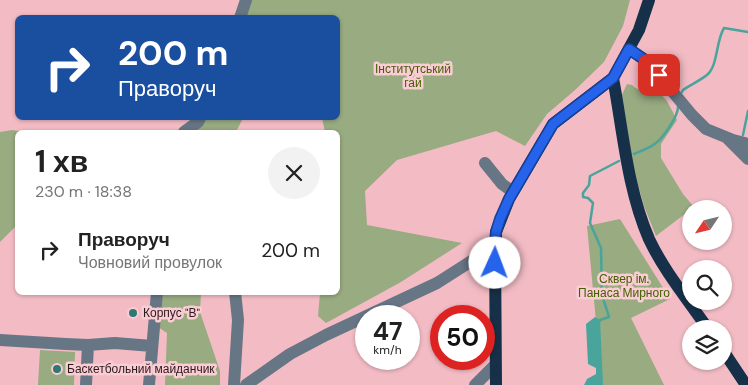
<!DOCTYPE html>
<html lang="uk">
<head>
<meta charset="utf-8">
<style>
	body { margin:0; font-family:"DM Sans",sans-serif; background:#f2f2f2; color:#222; height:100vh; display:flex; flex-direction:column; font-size:19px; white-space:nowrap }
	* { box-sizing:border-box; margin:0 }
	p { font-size:16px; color:#767676 }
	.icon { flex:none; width:28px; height:28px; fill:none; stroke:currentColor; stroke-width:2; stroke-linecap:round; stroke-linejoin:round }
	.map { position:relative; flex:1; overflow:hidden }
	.sheet { position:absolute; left:15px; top:130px; width:325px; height:165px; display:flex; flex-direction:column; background:#fff; border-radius:8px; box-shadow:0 1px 4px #0004 }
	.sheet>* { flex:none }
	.banner { position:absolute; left:15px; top:15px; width:325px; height:105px; border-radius:8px; box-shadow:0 1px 4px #0004; background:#1a4fa0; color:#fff; overflow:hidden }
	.needle { width:32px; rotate:235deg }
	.buttons { position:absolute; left:682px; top:200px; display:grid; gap:10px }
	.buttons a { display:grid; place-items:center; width:50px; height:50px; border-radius:50%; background:#fff; box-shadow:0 1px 4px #0004; font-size:25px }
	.speed { position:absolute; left:355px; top:305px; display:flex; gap:10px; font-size:25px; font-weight:700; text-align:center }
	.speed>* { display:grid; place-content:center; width:65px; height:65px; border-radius:50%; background:#fff; box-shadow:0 1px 4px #0004; line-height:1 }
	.speed small { font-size:12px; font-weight:400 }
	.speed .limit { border:8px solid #d22; background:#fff; color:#111 }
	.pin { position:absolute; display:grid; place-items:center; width:42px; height:42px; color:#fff; margin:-21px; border-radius:10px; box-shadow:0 2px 8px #0006 }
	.me { position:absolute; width:55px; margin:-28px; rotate:2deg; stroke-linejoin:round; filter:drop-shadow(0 0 4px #0008) }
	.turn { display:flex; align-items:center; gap:18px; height:105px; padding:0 20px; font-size:22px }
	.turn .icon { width:65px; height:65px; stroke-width:2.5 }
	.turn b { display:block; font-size:35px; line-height:42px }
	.round { display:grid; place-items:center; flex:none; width:52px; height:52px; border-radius:26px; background:#f2f2f2 }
	.summary { display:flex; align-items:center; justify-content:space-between; height:85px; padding:0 20px }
	h1 { font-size:30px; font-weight:700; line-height:38px }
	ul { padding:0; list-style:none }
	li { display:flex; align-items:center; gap:15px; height:70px; padding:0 20px }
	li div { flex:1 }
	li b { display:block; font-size:19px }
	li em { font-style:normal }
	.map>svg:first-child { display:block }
	.green { fill:#98ab81 }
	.water { fill:#49a49c }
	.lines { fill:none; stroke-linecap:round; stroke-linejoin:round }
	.stream { stroke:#49a49c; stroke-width:2.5 }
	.minor { stroke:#677685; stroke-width:12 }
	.major { stroke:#153048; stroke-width:12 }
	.route-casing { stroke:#184099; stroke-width:12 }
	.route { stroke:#2563eb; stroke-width:9 }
	.poi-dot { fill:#307872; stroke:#faccd3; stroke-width:2 }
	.labels { text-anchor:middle; stroke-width:5; stroke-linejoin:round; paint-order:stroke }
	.park-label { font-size:12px; fill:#426000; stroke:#faccd3 }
	.poi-label { font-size:12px; fill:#2d1a1d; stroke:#faccd3; text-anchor:start }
</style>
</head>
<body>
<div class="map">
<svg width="748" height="385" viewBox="0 0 748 385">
	<rect width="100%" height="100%" fill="#f3bcc5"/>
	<!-- green -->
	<path class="green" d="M250 0H630L623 26 604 62 575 90 547 114 525 146 496 131 397 160 365 191 367 225 462 243 401 282 326 323 318 316 320 293 338 292V132H325L322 118H338V18H243Z
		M627 84 632 85C639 92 647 92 656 89L667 101 677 120 661 144V158L683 194 694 207 656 236 644 206 633 167 620 99Z
		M205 118H243L236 132H195L202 125Z
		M12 130 24 132H18L17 225 0 242V132Z
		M620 219 670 299 631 318 664 385H602L587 226Z
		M161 293H201L200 312 220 371V385H165L167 333 158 327Z
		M40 350 75 352 74 385H38Z"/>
	<!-- water -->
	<path class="water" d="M595 317 600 320 603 385H584L587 379 596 374V368L588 364 586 324Z"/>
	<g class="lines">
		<!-- stream -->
		<path class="stream" d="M682 92 683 90C690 85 703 79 708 74 718 64 716 41 724 28L748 32
			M743 135 748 111
			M634 154C641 151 650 148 656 143 663 138 679 115 678 106
			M600 321V320L609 317 602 295 601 248 590 223 593 203 588 198 583 197V193L589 185 590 176 619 161"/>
		<!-- minor -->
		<path class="minor" d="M240 18 246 0
			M629 49 648 62 692 115 706 129 733 140 748 144
			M184 132 198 122 200 118
			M728 139 748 159
			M485 163 502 184 513 192
			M0 340 66 344 88 345 115 343 152 346
			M86 385 88 345
			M149 385 157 292
			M234 385 238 320 235 292
			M246 385 290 354 326 335 437 283 495 246
			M475 385 495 365"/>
		<!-- major -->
		<path class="major" d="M613 78C623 131 627 188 649 239 664 271 688 300 708 329
			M724 352 746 385
			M496 385 495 246 496 232 509 199 553 124 613 78 639 30 649 0"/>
	</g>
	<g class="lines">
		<defs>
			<path id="route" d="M495 263 496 232 500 219 509 199 553 124 613 78 629 49 648 62 659 75"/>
		</defs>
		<!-- route casing -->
		<use href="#route" class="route-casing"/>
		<!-- route -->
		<use href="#route" class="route"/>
	</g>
	<!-- markers -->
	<g class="poi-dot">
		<circle cx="133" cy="313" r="5"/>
		<circle cx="57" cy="369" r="5"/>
	</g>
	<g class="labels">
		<!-- park labels -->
		<g class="park-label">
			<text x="413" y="73">Інститутський<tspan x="413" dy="14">гай</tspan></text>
			<text x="624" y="283">Сквер ім.<tspan x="624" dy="14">Панаса Мирного</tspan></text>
		</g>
		<!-- poi labels -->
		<g class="poi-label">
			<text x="143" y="317">Корпус "В"</text>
			<text x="67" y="373">Баскетбольний майданчик</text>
		</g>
	</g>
</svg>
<div class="buttons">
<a><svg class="needle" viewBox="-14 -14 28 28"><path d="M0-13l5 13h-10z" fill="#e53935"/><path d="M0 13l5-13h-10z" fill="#767676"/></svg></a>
<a><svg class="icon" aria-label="search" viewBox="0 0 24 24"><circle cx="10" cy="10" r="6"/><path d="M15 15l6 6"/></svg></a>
<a><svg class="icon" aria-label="layers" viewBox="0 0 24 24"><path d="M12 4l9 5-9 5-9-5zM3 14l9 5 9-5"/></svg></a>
</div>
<div class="speed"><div>47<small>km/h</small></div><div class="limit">50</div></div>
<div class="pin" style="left:659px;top:75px;background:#d93025"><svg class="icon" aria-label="arrive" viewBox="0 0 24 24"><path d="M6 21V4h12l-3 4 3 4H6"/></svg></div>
<svg class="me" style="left:495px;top:263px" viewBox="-20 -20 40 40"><circle r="19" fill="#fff"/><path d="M0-13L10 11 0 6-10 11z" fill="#2563eb"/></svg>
<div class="banner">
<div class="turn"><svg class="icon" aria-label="right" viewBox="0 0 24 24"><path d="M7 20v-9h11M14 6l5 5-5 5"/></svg><div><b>200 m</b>Праворуч</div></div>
</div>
<section class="sheet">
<div class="summary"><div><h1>1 хв</h1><p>230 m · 18:38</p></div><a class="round"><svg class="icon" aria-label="close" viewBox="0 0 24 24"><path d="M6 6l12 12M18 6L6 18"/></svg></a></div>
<ul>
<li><svg class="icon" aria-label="right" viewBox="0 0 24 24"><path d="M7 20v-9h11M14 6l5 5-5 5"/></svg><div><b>Праворуч</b><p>Човновий провулок</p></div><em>200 m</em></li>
</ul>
</section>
</div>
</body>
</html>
